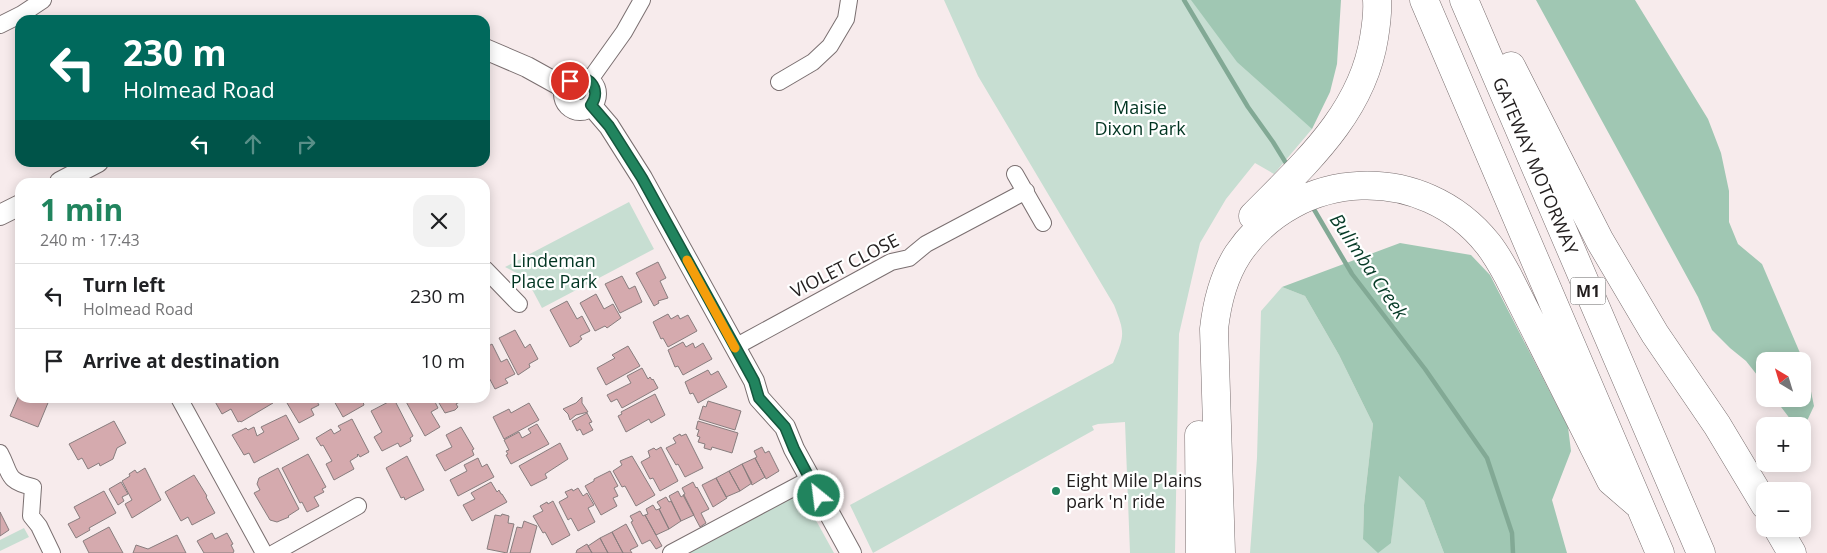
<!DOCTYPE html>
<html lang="en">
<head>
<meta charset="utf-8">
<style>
	body { margin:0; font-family:"Open Sans",sans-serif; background:#f2f2f2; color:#202124; height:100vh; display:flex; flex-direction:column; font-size:19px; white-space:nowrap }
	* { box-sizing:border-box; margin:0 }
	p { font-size:16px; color:#757577 }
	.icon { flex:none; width:28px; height:28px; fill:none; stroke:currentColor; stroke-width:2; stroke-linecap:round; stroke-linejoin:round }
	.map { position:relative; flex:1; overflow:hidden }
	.details { position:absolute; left:15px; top:178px; width:475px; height:225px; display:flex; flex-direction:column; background:#fff; border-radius:15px; box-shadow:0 2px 12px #0003 }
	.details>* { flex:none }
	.guide { position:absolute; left:15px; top:15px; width:475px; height:152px; border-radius:15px; box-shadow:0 2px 12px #0003; background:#00695c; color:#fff; overflow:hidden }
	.needle { width:32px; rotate:322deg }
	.buttons { position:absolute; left:1756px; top:352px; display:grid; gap:10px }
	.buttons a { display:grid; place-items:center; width:55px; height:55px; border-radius:10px; background:#fff; box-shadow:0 2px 12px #0003; font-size:25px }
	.pin { position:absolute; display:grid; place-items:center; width:42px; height:42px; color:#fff; margin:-21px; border:2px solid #fff; border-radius:50%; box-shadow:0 1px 5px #0007 }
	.me { position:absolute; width:55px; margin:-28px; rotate:331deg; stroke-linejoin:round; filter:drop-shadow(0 0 4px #0008) }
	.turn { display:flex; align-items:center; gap:18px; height:105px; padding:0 25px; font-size:22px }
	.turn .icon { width:65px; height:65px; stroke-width:2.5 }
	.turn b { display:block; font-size:35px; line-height:42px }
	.lanes { display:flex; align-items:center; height:48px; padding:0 25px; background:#0003; justify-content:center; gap:25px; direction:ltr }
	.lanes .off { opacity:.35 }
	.round { display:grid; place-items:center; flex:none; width:52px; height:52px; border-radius:15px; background:#f2f2f2 }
	.overview { display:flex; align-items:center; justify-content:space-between; height:85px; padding:0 25px }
	h1 { font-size:30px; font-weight:700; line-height:38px; color:#21845e }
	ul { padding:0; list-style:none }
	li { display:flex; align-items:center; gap:15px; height:65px; padding:0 25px; border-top:1px solid #e0e0e0 }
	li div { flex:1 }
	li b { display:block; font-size:19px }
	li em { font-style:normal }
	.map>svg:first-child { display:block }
	.green { fill:#c7ded2 }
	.forest { fill:#a0c7b3 }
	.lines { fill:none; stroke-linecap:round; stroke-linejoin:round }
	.stream { stroke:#82a995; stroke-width:4.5 }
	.building { fill:#d5aaae; stroke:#887d7e }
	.minor-casing { stroke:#7a6f70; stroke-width:18 }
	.tertiary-casing { stroke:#7a6f70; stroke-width:22 }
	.motorway-casing { stroke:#7a6f70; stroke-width:29 }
	.minor { stroke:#fff; stroke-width:16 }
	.tertiary { stroke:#fff; stroke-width:20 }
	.motorway { stroke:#fff; stroke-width:28 }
	.route-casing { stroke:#15563d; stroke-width:12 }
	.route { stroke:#21845e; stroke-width:9 }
	.slow { stroke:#f59e0b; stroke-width:9 }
	.poi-dot { fill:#21845e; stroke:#fff; stroke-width:2 }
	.labels { text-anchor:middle; stroke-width:4.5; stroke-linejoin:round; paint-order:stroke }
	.shield { fill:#fff; stroke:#646262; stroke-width:1 }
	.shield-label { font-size:16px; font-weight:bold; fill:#221e1e }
	.park-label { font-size:18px; fill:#003421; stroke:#fff }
	.street-label { font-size:18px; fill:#221e1e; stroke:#fff }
	.poi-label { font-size:18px; fill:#221e1e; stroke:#fff; text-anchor:start }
	.water-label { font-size:19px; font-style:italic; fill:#073c28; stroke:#fff }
</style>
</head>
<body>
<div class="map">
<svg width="1827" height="553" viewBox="0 0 1827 553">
	<rect width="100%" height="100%" fill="#f7ebec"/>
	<!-- green -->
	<path class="green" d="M944 0H1235L1312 129 1274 174 1255 163 1226 199 1200 243 1179 334 1175 553H1130L1125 422 1098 424 1092 426 1094 430 873 553 850 505 1113 363C1125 335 1125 333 1114 305L978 76Z
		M629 202 654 249 542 308 526 278 505 267Z
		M1282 287 1305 296 1339 355 1373 424 1364 505 1363 539 1391 543 1398 475 1424 501 1444 553H1250L1257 458 1261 311Z
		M797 495H802L834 553H686Z
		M24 528 29 537 0 551V540Z"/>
	<!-- forest -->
	<path class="forest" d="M1191 0H1341L1337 64 1330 92 1312 129 1237 62Z
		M1536 0H1635L1708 119 1721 153 1729 191V222L1738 244 1762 264 1806 367 1814 406 1806 423 1794 424 1775 399H1802V361H1765V385L1746 361 1730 348 1712 330 1698 297Z
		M1400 243 1471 255 1490 275 1568 427 1571 451 1552 500 1567 553H1444L1424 501 1399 476 1391 543 1378 553 1363 539 1364 505 1373 424 1339 355 1305 296 1282 287Z"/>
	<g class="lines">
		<!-- stream -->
		<path class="stream" d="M1184 0 1248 107 1273 142 1289 168
			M1312 206 1352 274 1425 369 1487 458 1512 533 1513 553"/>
	</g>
	<!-- building -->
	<path class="building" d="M658 262 666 278 660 281 668 298 658 301 659 303 654 306 636 273Z
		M622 276 629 289 635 286 642 302 620 313 605 284Z
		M596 294 604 309 613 304 621 318 607 328 605 326 595 331 580 303Z
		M567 301 577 319 582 316 590 331 580 336 582 339 579 341V342L570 347 550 310Z
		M668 314 671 319 678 315 680 319 688 315 697 331 668 347 663 338 661 339 653 322Z
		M515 330 525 348 530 344 538 359 529 364 530 367 518 375 499 338Z
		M683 342 686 347 693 343 695 348 703 343 712 359 683 375 678 366 675 367 668 350Z
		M492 344 501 362 507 359 515 374 505 379 508 383 495 389 485 370V348Z
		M628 346 640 366 606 385 597 368 615 358 612 355Z
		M642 368 648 379 650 377 652 380 653 379 658 388 622 408 617 399 611 402 607 395 631 383 627 376Z
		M708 370 711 375 718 371 727 387 698 403 693 393 690 394 685 382Z
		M20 393V398H50L38 427 10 416Z
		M655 394 665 415 651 423 649 419 626 432 618 416 622 414 621 412Z
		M582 397V403L588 412 576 415 570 420 568 414 563 409 576 403Z
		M213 398H270L273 403 241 422 240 421 238 422 231 409 222 414Z
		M284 398H315L319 405 311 409 314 415 299 423Z
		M330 398H371L363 402 364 405 343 417 334 401 332 402Z
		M404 398H433L438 408 431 412 440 427 425 436Z
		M436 398H464L465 399 456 404 458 407 455 410 445 413Z
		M394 399 413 436 410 438 411 441 400 447 398 443 382 451 374 437 382 432 371 411Z
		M708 401 741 411 735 430 699 419 703 406 706 407Z
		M529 403 539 420 504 439 493 417 509 409 511 413Z
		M587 413 592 422 589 423 593 430 583 435 580 429 577 431 572 421Z
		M286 415 299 439 254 463 249 453 244 455 232 435 246 428 248 430 254 427 257 436 264 432 261 427Z
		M352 419 369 452 360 457 358 454 357 455 358 456 350 461 354 469 334 480 326 464 332 461 323 445 321 446 316 438 331 429 334 434 341 430 338 426Z
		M114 421 126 443 117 448 113 459 100 466 99 463 88 469 82 458 78 460 69 444Z
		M698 421 738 433 732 453 712 447 711 450 704 448 705 444 698 442 700 437 697 436 699 430 696 429Z
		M537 424 549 444 511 464 506 455 508 454 506 451 509 450 504 440 519 432 522 438 531 433 528 429Z
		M461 427 474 449 472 450 474 455 445 471 436 455 452 447 446 435Z
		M680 434 681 436 686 434 703 468 685 477 678 464 676 465 666 448 676 443 673 438Z
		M560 443 568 459 545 474 547 478 531 486 519 466Z
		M661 447 678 481 660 491 653 478 650 479 641 462 650 457 648 451 654 448 656 450Z
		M762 447 765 453 769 451 779 471 766 479 755 458 757 457 754 451Z
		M308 454 326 487 322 489 324 492 314 497 319 506 307 512 302 502 300 503 282 468Z
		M407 456 424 490 405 500 404 497 401 498 386 468Z
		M632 456 655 495 636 506 625 486 622 487 613 471 622 465 620 461Z
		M478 458 482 467 487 464 494 477 458 496 450 480 467 471 464 465Z
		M755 458 765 477 752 485 742 464Z
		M742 464 752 483 740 491 729 471Z
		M145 468 161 500 132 518 125 504 132 500 122 481 130 476 129 474 135 470 137 473Z
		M278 468 299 509 288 516 289 517 277 522 270 520 254 493 260 490 257 484 259 478Z
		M610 471 618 486 614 488 618 496 613 498 617 506 601 515 585 486 594 481V479Z
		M729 471 740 491 726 497 716 478Z
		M194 475 207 496 206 497 215 513 192 525 188 517 181 521 165 492Z
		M716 478 727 498 713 507 702 485Z
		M121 482 128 494 122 497 124 501 118 505 109 489Z
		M491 482 497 492 499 490 501 494H502L507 502 472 521 463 505 475 499 471 493Z
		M693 482 696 488 697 487 709 509 701 513 706 523 700 527 683 495 685 494 682 488Z
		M578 488 583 496 587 493 594 505 588 508 595 522 578 531 571 518 568 520 559 502 568 497 565 492 572 489 573 491Z
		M104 491 116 513 89 528 90 530 76 538 68 524 80 518 74 507Z
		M678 491 681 497 684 495 694 515 681 521 669 496Z
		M666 497 669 502 671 501 681 521 669 529 659 509 661 508 657 502Z
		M553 501 570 535 552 545 545 532 543 533 533 516 543 511 540 506 547 502 548 504Z
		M653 505 656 510 659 509 669 529 656 535 645 515 648 514 646 509Z
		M640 511 643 516 645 515 662 546 656 549 650 540 642 544 631 522 633 521 630 516Z
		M0 512 9 530 0 536Z
		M502 514 509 516 508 523 514 524 507 553 487 549 495 515 501 516Z
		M524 521 537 526 530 553H510L517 527 522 528Z
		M626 524 638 546 630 550 632 553H623L612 532Z
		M109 527 123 553H89L83 541Z
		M612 532 623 553H608L600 538Z
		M212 533 215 539 227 533 233 544 231 545 234 551 233 553H204L197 541Z
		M177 535 186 553H133L136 545 148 549Z
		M600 538 608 553H592L588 546Z
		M587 544 592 553H576L577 550Z"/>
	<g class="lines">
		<defs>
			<path id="minor" d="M0 25 22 14 43 0
				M589 81 624 32 642 0
				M779 82 813 62 830 46 846 19 849 0
				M1015 174 1043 223
				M485 269 519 304
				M735 347 891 262 909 258 926 244 1026 191
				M179 398 264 553
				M0 453C11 473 5 481 33 487L31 516 39 526 52 553
				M274 553 358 506
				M671 553 810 479"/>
			<path id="tertiary" d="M485 49 527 67 565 88
				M564 94a16 16 0 1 1 32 0a16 16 0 1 1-32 0Z
				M591 105 609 126 642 178 754 381 759 398 785 427 794 449 851 553
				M60 182 98 162
				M0 215 20 205"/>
			<path id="motorway" d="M1424 0 1660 553
				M1464 0 1701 553
				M1511 66 1600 241 1655 334 1717 425 1765 505
				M1253 216C1304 164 1362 114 1374 38 1376 26 1378 13 1377 0
				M1199 435 1200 553
				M1778 529 1792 553
				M1221 553 1214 329C1217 302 1223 277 1238 254 1297 167 1423 162 1488 244 1496 254 1502 265 1508 276L1611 481 1640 506"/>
		</defs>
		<!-- minor casing -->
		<use href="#minor" class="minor-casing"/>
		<!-- tertiary casing -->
		<use href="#tertiary" class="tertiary-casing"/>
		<!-- motorway casing -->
		<use href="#motorway" class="motorway-casing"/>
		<!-- minor -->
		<use href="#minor" class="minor"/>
		<!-- tertiary -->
		<use href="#tertiary" class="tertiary"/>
		<!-- motorway -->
		<use href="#motorway" class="motorway"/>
	</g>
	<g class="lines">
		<defs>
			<path id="route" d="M570 81C587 71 603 89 591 105L609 126 642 178 754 381 759 398 785 427 794 449 819 496"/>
		</defs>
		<!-- route casing -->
		<use href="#route" class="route-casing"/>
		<!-- route -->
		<use href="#route" class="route"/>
		<!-- slow -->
		<path class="slow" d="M687 260 735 348"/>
	</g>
	<!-- markers -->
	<circle class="poi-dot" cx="1056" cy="491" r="5"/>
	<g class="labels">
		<!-- shield labels -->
		<rect class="shield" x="1570.5" y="277.5" width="35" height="27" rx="4"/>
		<g class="shield-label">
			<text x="1588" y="297">M1</text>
		</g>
		<!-- park labels -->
		<g class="park-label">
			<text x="1140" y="114">Maisie<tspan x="1140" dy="21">Dixon Park</tspan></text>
			<text x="554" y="267">Lindeman<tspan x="554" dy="21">Place Park</tspan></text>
		</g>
		<!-- street labels -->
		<g class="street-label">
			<text transform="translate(1535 166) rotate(67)" y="6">GATEWAY MOTORWAY</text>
			<text transform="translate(845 266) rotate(-27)" y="6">VIOLET CLOSE</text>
		</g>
		<!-- poi labels -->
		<g class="poi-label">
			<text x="1066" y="487">Eight Mile Plains<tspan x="1066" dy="21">park 'n' ride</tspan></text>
		</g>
		<!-- water labels -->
		<g class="water-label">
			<text transform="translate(1369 266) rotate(56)" y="7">Bulimba Creek</text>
		</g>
	</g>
</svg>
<div class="buttons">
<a><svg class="needle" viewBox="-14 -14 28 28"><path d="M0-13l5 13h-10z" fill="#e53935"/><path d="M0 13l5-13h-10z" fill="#757577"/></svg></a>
<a>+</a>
<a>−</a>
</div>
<div class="pin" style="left:570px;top:81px;background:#d93025"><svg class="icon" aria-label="arrive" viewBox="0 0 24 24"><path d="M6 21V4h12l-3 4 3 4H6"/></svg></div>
<svg class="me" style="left:819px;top:496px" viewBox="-20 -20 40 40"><circle r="17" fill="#21845e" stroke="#fff" stroke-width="3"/><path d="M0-11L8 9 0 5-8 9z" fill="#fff"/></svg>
<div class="guide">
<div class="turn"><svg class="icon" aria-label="left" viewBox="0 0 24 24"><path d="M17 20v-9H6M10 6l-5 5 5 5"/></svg><div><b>230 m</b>Holmead Road</div></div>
<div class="lanes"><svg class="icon" aria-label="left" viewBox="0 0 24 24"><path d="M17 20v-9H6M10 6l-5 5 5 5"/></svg><svg class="icon off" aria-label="ahead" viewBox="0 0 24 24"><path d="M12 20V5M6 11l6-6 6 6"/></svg><svg class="icon off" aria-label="right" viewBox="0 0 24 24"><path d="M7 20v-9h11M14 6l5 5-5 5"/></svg></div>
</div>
<section class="details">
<div class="overview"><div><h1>1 min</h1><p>240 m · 17:43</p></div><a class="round"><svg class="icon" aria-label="close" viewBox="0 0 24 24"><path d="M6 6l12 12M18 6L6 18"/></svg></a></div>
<ul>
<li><svg class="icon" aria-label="left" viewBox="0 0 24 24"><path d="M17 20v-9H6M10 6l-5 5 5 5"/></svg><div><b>Turn left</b><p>Holmead Road</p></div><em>230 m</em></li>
<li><svg class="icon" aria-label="arrive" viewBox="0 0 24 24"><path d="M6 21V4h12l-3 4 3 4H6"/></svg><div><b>Arrive at destination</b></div><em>10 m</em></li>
</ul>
</section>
</div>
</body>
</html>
